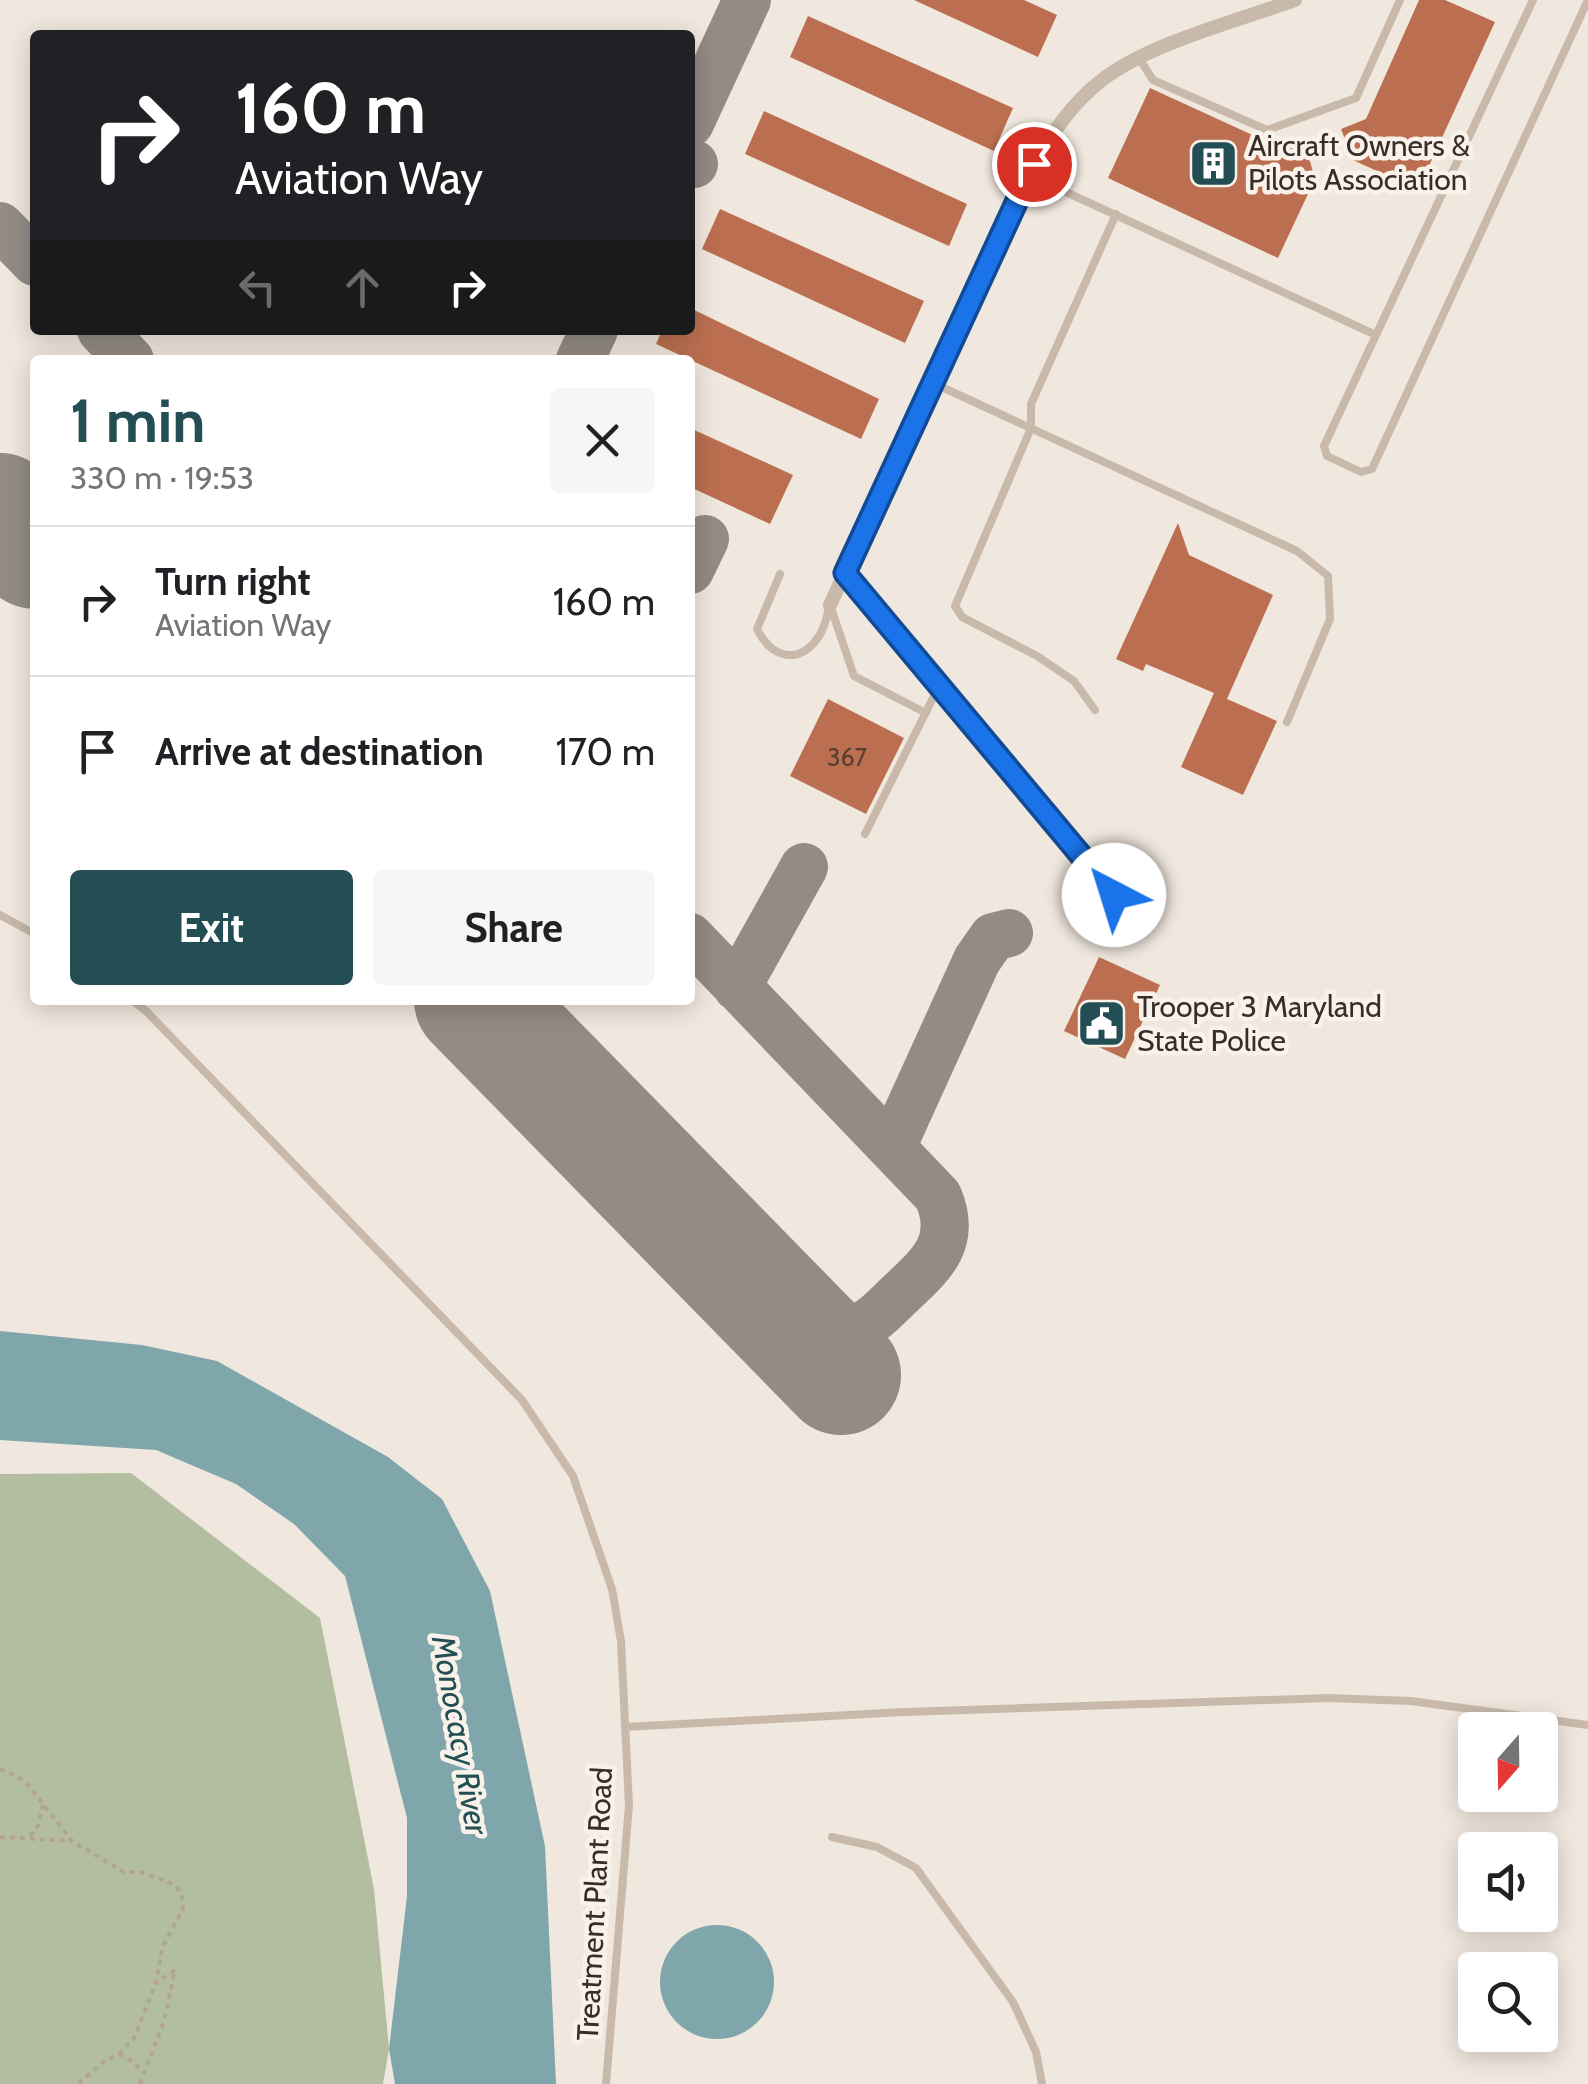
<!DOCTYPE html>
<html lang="en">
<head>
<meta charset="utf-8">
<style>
	body { margin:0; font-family:Cabin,sans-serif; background:#f6f6f6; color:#202124; height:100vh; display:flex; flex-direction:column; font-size:38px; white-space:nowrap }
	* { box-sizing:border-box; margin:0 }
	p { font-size:32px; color:#757577 }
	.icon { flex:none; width:55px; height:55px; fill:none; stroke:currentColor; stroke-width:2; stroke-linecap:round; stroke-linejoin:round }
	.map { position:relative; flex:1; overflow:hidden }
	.sheet { position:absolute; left:30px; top:355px; width:665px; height:650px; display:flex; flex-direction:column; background:#fff; border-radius:10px; box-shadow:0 5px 25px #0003 }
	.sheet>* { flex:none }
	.top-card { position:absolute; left:30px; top:30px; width:665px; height:305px; border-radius:10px; box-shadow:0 5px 25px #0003; background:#202124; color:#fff; overflow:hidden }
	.needle { width:65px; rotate:200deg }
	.buttons { position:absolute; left:1458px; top:1712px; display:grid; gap:20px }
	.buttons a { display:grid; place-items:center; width:100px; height:100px; border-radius:10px; background:#fff; box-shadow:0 5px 25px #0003; font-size:50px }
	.pin { position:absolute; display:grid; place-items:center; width:85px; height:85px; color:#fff; margin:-42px; border:5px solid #fff; border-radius:50%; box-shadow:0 2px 10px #0007 }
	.me { position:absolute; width:110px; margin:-55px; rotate:320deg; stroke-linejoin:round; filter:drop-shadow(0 0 8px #0008) }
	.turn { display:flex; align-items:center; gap:35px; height:210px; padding:0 40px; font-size:45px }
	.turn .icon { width:130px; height:130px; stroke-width:2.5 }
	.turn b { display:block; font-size:70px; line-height:85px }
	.lanes { display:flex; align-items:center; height:95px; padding:0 40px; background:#0003; justify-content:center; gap:50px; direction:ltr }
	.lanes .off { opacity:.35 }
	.round { display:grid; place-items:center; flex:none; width:105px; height:105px; border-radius:10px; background:#f6f6f6 }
	.overview { display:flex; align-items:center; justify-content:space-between; height:170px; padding:0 40px }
	h1 { font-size:60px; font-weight:800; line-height:75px; color:#224e54 }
	.primary-button { display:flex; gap:20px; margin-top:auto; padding:20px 40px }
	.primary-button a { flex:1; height:115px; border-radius:10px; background:#224e54; color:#fff; font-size:40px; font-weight:800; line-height:115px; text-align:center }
	.primary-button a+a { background:#f6f6f6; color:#202124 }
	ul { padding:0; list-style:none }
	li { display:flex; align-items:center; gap:30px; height:150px; padding:0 40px; border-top:2px solid #e0e0e0 }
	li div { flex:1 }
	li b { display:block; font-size:38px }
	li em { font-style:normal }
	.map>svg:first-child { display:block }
	.green { fill:#b2be9f }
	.water { fill:#7fa7ab }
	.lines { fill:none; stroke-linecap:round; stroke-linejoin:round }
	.taxiway { stroke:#938b84; stroke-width:48 }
	.runway { stroke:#938b84; stroke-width:120 }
	.building { fill:#bc6f50 }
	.path { stroke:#b3a395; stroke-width:4; stroke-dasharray:5 5; stroke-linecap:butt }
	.lane { stroke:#c8b9aa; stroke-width:8 }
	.street { stroke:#c8b9aa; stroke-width:14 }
	.route-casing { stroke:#114b97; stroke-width:25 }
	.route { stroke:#1a73e8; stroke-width:18 }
	.labels { text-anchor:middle; stroke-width:9; stroke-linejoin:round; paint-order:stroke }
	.number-label { font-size:25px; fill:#583e33 }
	.poi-label { font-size:30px; fill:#362e29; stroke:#f8f2ea; text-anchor:start }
	.street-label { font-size:30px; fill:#362e29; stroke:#f8f2ea }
	.water-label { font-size:32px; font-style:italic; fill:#224e54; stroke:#f8f2ea }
</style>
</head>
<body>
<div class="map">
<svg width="1588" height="2084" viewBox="0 0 1588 2084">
	<rect width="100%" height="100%" fill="#f0e8de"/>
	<!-- green -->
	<path class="green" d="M131 1473 320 1618 374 1889 389 2049 383 2084H0V1474Z"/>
	<!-- water -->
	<path class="water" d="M0 1331 142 1345 217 1361 388 1457 442 1499 490 1591 545 1846 556 2084H395L389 2049 407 1896V1818L345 1576 294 1524 236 1484 156 1450 0 1440Z
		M660 1982a57 57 0 1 1 114 0a57 57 0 1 1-114 0Z"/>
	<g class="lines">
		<!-- taxiway -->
		<path class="taxiway" d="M690 123 747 0
			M690 162 694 164
			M0 226 35 262
			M101 330 130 360
			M580 360 594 330
			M690 570 705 539
			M690 937 938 1196C958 1243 931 1265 899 1295 886 1307 873 1323 855 1328 836 1333 812 1329 792 1326
			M737 987 804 867
			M892 1147 977 960 993 937 1009 933"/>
		<!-- runway -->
		<path class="runway" d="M0 513 35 549
			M474 1000 841 1375"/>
	</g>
	<!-- building -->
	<path class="building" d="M914 0H1024L1057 15 1038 57Z
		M1419 0H1445L1495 22 1418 190 1353 160 1341 129 1366 119Z
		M808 16 1013 108 994 151 790 57Z
		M1150 88 1281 148 1304 140 1315 179 1278 258 1108 178Z
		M764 111 967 204 949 246 745 154Z
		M720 209 924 301 905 343 702 249Z
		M690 308 879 399 861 439 656 344 662 330H690Z
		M690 428 793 475 770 524 690 487Z
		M1178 523 1189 555 1273 595 1227 699 1277 721 1243 795 1181 767 1214 693 1146 664 1143 671 1116 659Z
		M828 699 904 738 866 814 790 776Z
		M1099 957 1160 985 1125 1059 1064 1031Z"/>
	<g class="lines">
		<!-- path -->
		<path class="path" d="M0 1769 17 1776 29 1786 72 1841 124 1872H140L166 1881 177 1887 182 1897 183 1909 162 1948 156 1983 134 2038 119 2054 103 2062 78 2084
			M30 1836 38 1826 43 1805
			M0 1837 72 1841
			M119 2054 134 2062 142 2072
			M140 2084 164 2021 175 1970 156 1983"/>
		<!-- lane -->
		<path class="lane" d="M1533 0 1324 446 1327 456 1361 472 1372 469 1588 0
			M1139 58 1153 80 1267 130 1356 98 1400 0
			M1029 175 1376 335
			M933 383 1297 551 1328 576 1330 619 1287 722
			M845 573 1114 895
			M780 574 757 629C770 657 799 667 819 636 825 628 827 614 830 605
			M830 605 854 676 926 713
			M1095 710 1074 681 1037 656 962 617 955 606 1031 428V404L1116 214
			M865 834 939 686
			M0 915 35 934
			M132 1000 146 1011 522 1400 573 1476 612 1589 621 1641 629 1805 606 2084
			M625 1727 904 1712 1328 1698 1411 1701 1588 1725
			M832 1837 877 1847 916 1868 1013 2002 1036 2052 1042 2084"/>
		<!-- street -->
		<path class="street" d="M830 605 1034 164C1052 133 1073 102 1102 80 1150 43 1237 21 1295 0"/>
	</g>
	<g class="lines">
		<defs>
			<path id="route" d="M1034 164 845 573 1114 895"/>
		</defs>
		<!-- route casing -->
		<use href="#route" class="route-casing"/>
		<!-- route -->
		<use href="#route" class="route"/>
	</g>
	<!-- icons -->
	<defs>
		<symbol id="building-square" viewBox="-11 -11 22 22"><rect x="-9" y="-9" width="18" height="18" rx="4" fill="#224e54" stroke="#f8f2ea"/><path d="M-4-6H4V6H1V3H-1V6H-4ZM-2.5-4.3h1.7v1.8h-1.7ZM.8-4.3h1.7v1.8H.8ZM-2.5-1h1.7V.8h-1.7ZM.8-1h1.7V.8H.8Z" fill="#fff"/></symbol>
		<symbol id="civic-square" viewBox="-11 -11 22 22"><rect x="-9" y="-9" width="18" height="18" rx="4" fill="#224e54" stroke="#f8f2ea"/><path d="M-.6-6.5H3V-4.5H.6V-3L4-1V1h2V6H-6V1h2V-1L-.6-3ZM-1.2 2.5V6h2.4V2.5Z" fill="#fff"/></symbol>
	</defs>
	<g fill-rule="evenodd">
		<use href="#building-square" x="1186" y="136" width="55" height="55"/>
		<use href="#civic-square" x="1074" y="996" width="55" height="55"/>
	</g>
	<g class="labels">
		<!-- number labels -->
		<g class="number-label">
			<text x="847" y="766">367</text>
		</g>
		<!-- poi labels -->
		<g class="poi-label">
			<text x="1248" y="156">Aircraft Owners &amp;<tspan x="1248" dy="34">Pilots Association</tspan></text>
			<text x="1137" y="1017">Trooper 3 Maryland<tspan x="1137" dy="34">State Police</tspan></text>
		</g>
		<!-- street labels -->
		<g class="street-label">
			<text transform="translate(595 1904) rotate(-87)" y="10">Treatment Plant Road</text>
		</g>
		<!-- water labels -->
		<g class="water-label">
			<text transform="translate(460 1735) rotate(80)" y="11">Monocacy River</text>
		</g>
	</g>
</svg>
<div class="buttons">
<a><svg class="needle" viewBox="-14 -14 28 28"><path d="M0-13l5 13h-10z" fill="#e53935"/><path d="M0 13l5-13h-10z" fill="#757577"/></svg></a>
<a><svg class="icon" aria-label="sound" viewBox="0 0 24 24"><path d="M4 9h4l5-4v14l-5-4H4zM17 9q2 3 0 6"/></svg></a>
<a><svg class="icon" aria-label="search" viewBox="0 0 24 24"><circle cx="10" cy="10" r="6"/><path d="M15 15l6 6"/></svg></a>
</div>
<div class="pin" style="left:1034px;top:164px;background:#d93025"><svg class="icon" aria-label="arrive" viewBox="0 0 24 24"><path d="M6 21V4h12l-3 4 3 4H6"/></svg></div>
<svg class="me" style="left:1114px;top:895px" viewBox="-20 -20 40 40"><circle r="19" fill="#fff"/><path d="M0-13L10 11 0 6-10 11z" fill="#1a73e8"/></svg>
<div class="top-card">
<div class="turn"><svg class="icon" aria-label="right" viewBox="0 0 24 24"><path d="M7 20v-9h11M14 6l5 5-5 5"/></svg><div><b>160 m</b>Aviation Way</div></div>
<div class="lanes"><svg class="icon off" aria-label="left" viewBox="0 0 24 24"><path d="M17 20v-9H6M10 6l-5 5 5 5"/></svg><svg class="icon off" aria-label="ahead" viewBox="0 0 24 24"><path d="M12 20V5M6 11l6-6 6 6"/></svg><svg class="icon" aria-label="right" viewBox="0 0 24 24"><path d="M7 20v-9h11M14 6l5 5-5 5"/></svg></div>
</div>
<section class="sheet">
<div class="overview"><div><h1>1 min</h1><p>330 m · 19:53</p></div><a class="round"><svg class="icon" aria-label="close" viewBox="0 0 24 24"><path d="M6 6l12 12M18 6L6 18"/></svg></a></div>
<ul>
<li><svg class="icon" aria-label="right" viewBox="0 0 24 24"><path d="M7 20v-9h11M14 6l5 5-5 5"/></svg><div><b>Turn right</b><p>Aviation Way</p></div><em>160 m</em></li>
<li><svg class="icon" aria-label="arrive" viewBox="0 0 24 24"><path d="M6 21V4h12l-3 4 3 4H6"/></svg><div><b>Arrive at destination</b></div><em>170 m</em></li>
</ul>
<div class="primary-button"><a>Exit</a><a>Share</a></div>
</section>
</div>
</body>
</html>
